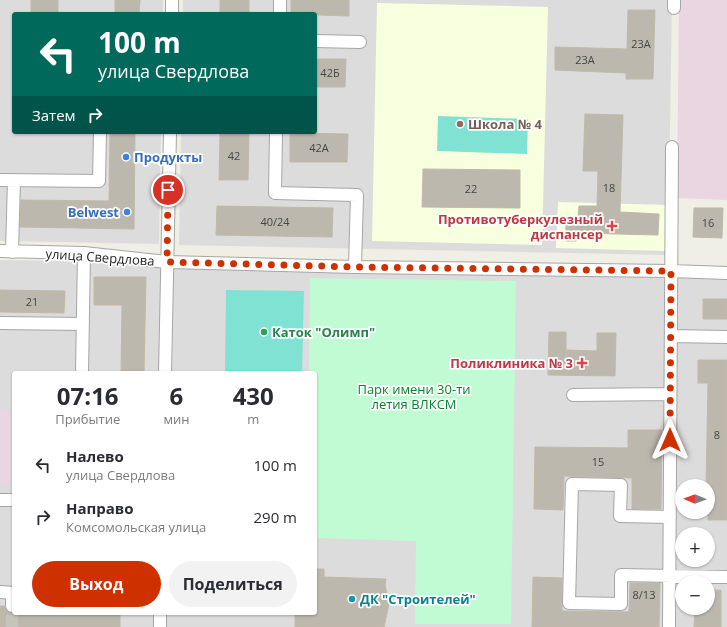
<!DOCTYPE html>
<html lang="ru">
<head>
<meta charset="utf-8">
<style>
	body { margin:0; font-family:"Open Sans",sans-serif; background:#f2f2f3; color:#2b2b33; height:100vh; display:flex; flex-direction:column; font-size:15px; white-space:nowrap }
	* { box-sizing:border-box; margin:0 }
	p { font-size:13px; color:#7c7c81 }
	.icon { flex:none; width:22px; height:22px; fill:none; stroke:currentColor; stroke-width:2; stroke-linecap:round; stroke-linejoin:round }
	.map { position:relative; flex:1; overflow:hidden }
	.drawer { position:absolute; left:12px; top:371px; width:305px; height:244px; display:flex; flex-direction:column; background:#fff; border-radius:4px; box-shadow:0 1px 3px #0004 }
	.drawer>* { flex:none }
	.guide { position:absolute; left:12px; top:12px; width:305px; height:122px; border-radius:4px; box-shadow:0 1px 3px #0004; background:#00695c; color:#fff; overflow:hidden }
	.needle { width:26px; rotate:271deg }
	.controls { position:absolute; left:675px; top:479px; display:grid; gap:8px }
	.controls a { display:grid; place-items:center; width:40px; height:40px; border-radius:50%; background:#fff; box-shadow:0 1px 3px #0004; font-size:20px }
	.pin { position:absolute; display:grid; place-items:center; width:34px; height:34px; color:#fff; margin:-17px; border:2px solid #fff; border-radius:50%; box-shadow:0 1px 4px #0007 }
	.me { position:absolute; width:44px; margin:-22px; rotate:0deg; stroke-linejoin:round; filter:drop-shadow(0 0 3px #0008) }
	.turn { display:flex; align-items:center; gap:14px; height:84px; padding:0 20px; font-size:18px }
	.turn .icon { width:52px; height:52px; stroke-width:2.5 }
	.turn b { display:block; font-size:28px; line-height:34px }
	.then { display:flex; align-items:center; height:38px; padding:0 20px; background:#0003; gap:8px; font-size:15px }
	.eta { display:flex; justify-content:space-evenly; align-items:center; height:68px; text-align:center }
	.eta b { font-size:24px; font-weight:700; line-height:28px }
	.primary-button { display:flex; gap:8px; margin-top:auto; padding:8px 20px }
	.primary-button a { flex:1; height:46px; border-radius:24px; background:#ce3000; color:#fff; font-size:16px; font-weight:700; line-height:46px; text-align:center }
	.primary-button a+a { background:#f2f2f3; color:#2b2b33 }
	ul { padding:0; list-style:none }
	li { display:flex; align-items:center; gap:12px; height:52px; padding:0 20px }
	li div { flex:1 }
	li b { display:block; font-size:15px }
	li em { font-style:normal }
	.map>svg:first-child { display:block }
	.residential { fill:#dddcdc; fill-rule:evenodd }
	.industrial { fill:#e9d6e1 }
	.education { fill:#f7ffdf }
	.park { fill:#c0fbd3 }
	.pitch { fill:#80e2d3 }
	.building { fill:#bdb8ae; stroke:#c2b9a6 }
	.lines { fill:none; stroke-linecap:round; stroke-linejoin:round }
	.minor-tunnel { stroke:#c6c5bd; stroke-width:12; stroke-dasharray:12 6; stroke-linecap:butt }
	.minor-casing { stroke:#a6a6a6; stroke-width:14 }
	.minor { stroke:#fff; stroke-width:12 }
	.route { stroke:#ce3000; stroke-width:7; stroke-dasharray:0 12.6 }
	.education-dot { fill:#8d6e63; stroke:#fff; stroke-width:1.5 }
	.shop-dot { fill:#3f7fe0; stroke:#fff; stroke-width:1.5 }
	.health-dot { fill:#e0444e; stroke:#fff; stroke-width:1.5 }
	.leisure-dot { fill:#2e9e5b; stroke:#fff; stroke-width:1.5 }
	.culture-dot { fill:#0f9aa8; stroke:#fff; stroke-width:1.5 }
	.labels { text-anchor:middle; stroke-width:3.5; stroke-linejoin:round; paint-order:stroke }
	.number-label { font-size:11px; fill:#464543 }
	.education-label { font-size:13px; font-weight:bold; fill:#785e54; stroke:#fff; text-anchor:start }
	.shop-label { font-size:13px; font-weight:bold; fill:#366cbe; stroke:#fff; text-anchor:start }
	.health-label { font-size:13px; font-weight:bold; fill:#be3a42; stroke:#fff; text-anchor:end }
	.street-label { font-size:13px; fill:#1f1f1f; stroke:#fff }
	.leisure-label { font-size:13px; font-weight:bold; fill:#27864d; stroke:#fff; text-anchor:start }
	.park-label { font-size:13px; fill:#08822f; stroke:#fff }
	.culture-label { font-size:13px; font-weight:bold; fill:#0d838f; stroke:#fff; text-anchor:start }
</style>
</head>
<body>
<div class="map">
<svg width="727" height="627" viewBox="0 0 727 627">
	<rect width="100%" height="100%" fill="#f0efe5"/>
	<!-- residential -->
	<path class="residential" d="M0 0H163V14H14V132H161L159 244 0 241Z
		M183 0H672L668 255 179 245 181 132H315V14H183Z
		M0 260 167 262 727 273V627H0ZM14 373H315V613H14ZM682 486H708V512H682ZM682 534H708V560H682ZM682 582H708V608H682Z"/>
	<!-- industrial -->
	<path class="industrial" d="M679 0H727V200L677 198Z
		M0 410H14V483H0Z"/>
	<!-- education -->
	<path class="education" d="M377 3 548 7 542 245 372 241Z
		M558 202 667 205 666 251 556 248Z"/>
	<!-- park -->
	<path class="park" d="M310 278 516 281 511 624H415L416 541 315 538V373H309Z"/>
	<!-- pitch -->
	<path class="pitch" d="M438 116 528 119 527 154 437 151Z
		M226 290 304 291 302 373H225Z"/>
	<!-- building -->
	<path class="building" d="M31 0H58V14H31Z
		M115 0H140L139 14H115Z
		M220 0H249V14H220Z
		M291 0H349V16L291 14Z
		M628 10H655L653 79H626V73L555 70V47L627 49Z
		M315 59H346L345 87H315Z
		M585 114 623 115 620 212 659 214 658 235 577 233 576 241H566V217H578L579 206H597L598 171H583Z
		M110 132H135L134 229 20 227 21 200 109 201Z
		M220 132H249L248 180H219Z
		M290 133 348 134 347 162H290Z
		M423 169 520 170V208L422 207Z
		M217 206 333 208 332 237 216 235Z
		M694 208H723L722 238 693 237Z
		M94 277H146L144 373H121L122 305H94Z
		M0 290 65 291 64 313 0 312Z
		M703 299H727V319H703Z
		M549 332H566V350L597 351V333H616L615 376 548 375Z
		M698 360H727V520H708V486H706L708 383H698Z
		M628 430H662L661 509H632V478L564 476 563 510 534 509 535 447 628 448Z
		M315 569H324V577L386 579 385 585 389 604 384 627H295V613H315Z
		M533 577 562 578V611L629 612 630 583H660L659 627H532Z
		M708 590H721V627H694L695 608H708Z
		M0 606H4L6 610 12 613H120V627H0Z"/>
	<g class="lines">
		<!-- minor-tunnel -->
		<path class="minor-tunnel" d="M12 627V606"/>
		<defs>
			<path id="minor" d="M674 8V0
				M172 14V0
				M280 14V0
				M315 41 360 42
				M276 132 275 193 357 195 355 267
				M0 180 99 181 100 132
				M0 251 84 253 167 262 355 267 671 271 727 273
				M12 252 14 180
				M0 323 83 324
				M671 336 727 337
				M82 373 84 253
				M165 373 170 132
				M573 395 670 394
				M0 500H14
				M670 517 620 516 621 485 572 484 569 603 621 604V575L727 577
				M0 592 14 593
				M12 606V593
				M160 627V613
				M669 627 672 147"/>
		</defs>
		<!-- minor casing -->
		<use href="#minor" class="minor-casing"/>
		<!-- minor -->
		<use href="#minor" class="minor"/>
	</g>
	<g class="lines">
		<!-- route -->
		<path class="route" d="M168 190 167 262 355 267 671 271 670 440"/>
	</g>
	<!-- markers -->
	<circle class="education-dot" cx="460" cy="124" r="4"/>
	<g class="shop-dot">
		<circle cx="126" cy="157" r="4"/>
		<circle cx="127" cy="212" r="4"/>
	</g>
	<g class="health-dot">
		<path d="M610 220h4v4h4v4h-4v4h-4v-4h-4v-4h4z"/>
		<path d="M580 357h4v4h4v4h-4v4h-4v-4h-4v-4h4z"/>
	</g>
	<circle class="leisure-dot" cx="264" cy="332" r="4"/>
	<circle class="culture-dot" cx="352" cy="599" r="4"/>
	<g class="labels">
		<!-- number labels -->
		<g class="number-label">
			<text x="641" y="48">23А</text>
			<text x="585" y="64">23А</text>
			<text x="330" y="77">42Б</text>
			<text x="319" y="152">42А</text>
			<text x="234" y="160">42</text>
			<text x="609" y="192">18</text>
			<text x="471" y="193">22</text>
			<text x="275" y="226">40/24</text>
			<text x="708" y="227">16</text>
			<text x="32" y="306">21</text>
			<text x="717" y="439">8</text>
			<text x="598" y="466">15</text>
			<text x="644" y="599">8/13</text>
		</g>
		<!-- education labels -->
		<g class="education-label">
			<text x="468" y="129">Школа № 4</text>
		</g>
		<!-- shop labels -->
		<g class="shop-label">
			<text x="134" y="162">Продукты</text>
			<text x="119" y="217" text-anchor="end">Belwest</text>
		</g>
		<!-- health labels -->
		<g class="health-label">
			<text x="603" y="224">Противотуберкулезный<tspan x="603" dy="15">диспансер</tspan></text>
			<text x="573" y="368">Поликлиника № 3</text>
		</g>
		<!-- street labels -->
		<g class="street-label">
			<text transform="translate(100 257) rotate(4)" y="5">улица Свердлова</text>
		</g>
		<!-- leisure labels -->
		<g class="leisure-label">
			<text x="272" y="337">Каток "Олимп"</text>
		</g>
		<!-- park labels -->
		<g class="park-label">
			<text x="414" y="394">Парк имени 30-ти<tspan x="414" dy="15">летия ВЛКСМ</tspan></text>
		</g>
		<!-- culture labels -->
		<g class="culture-label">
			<text x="360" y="604">ДК "Строителей"</text>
		</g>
	</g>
</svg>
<div class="controls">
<a><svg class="needle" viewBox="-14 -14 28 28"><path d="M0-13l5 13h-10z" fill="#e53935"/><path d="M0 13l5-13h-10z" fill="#7c7c81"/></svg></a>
<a>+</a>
<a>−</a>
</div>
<div class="pin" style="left:168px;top:190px;background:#d93025"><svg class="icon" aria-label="arrive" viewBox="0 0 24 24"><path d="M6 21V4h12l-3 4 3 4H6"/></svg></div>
<svg class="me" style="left:670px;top:440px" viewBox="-20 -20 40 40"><path d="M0-17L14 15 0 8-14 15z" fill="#ce3000" stroke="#fff" stroke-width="4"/></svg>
<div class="guide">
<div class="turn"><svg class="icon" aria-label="left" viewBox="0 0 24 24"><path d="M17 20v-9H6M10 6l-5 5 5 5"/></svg><div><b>100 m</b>улица Свердлова</div></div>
<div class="then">Затем<svg class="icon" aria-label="right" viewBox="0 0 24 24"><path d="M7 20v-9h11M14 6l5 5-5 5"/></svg></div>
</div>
<section class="drawer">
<div class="eta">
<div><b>07:16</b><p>Прибытие</p></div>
<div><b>6</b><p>мин</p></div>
<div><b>430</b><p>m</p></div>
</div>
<ul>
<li><svg class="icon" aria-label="left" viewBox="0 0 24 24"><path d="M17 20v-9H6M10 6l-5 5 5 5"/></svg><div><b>Налево</b><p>улица Свердлова</p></div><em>100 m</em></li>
<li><svg class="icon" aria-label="right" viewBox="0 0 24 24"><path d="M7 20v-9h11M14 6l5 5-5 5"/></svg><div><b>Направо</b><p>Комсомольская улица</p></div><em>290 m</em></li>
</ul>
<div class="primary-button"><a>Выход</a><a>Поделиться</a></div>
</section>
</div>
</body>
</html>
